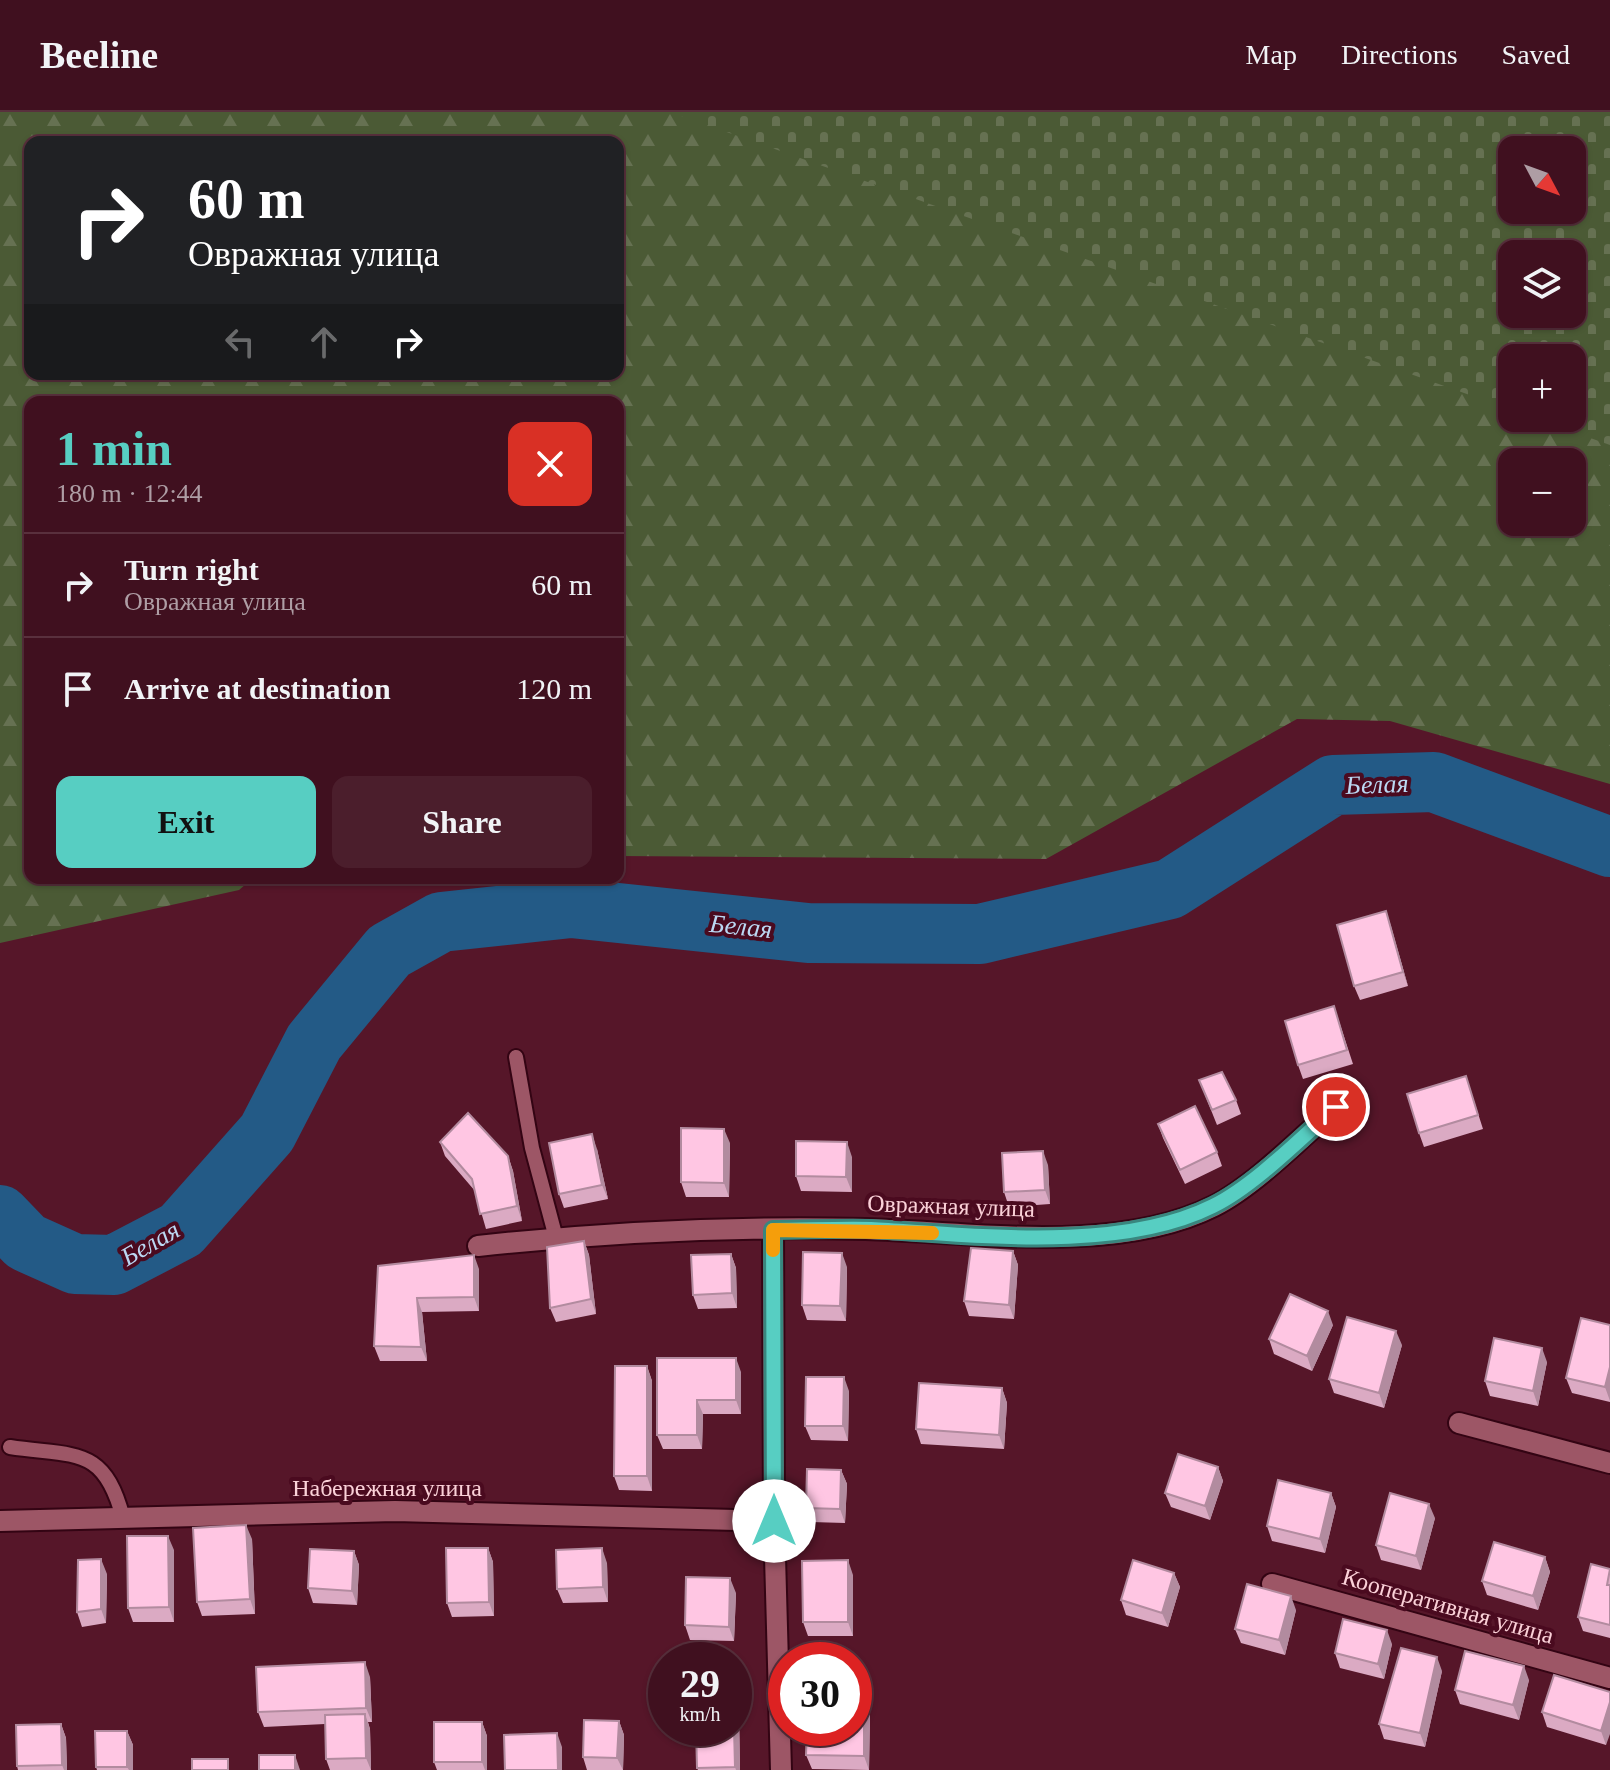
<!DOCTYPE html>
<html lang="en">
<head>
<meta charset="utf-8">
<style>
	body { margin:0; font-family:"Times New Roman",serif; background:#4b1e2c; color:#f1f3f6; height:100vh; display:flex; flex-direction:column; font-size:30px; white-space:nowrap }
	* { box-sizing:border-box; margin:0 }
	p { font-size:26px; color:#ae9da4 }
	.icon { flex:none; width:44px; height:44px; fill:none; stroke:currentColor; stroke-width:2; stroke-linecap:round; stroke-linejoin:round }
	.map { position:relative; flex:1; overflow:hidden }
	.sheet { position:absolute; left:24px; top:284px; width:600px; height:488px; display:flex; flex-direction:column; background:#40101f; border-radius:16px; box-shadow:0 2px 6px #0004,0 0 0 2px #59303d }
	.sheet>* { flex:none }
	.banner { position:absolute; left:24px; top:24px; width:600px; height:244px; border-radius:16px; box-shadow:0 2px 6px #0004,0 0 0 2px #59303d; background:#202124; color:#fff; overflow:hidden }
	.needle { width:52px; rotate:131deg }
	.fabs { position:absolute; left:1498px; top:24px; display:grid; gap:16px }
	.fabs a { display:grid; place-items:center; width:88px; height:88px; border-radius:16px; background:#40101f; box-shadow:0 2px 6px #0004,0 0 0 2px #59303d; font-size:40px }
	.speed { position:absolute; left:648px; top:1530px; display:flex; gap:16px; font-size:40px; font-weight:700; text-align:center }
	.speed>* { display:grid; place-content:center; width:104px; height:104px; border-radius:50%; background:#40101f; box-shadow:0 2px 6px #0004,0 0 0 2px #59303d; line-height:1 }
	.speed small { font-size:20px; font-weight:400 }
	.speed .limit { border:12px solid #d22; background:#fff; color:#111 }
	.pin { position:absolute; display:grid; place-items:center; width:68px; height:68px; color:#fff; margin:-34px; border:4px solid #fff; border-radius:50%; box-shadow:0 2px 8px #0007 }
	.me { position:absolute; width:88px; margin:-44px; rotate:0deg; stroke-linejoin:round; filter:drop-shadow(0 0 6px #0008) }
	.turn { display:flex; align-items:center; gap:28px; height:168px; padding:0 32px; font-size:36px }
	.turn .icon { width:104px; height:104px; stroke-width:2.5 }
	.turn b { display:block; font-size:56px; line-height:68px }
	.lanes { display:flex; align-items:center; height:76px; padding:0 32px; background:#0003; justify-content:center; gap:40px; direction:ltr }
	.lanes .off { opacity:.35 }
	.round { display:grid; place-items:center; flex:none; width:84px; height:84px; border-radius:16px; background:#4b1e2c }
	.headline { display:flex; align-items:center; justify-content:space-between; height:136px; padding:0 32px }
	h1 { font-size:48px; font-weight:800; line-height:60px; color:#57cec2 }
	.button { display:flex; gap:16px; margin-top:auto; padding:16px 32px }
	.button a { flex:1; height:92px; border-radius:16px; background:#57cec2; color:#111; font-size:32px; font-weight:800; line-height:92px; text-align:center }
	.button a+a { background:#4b1e2c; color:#f1f3f6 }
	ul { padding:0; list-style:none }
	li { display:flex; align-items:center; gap:24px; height:104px; padding:0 32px; border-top:2px solid #59303d }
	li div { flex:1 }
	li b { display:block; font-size:30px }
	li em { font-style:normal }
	header { display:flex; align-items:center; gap:48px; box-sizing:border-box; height:112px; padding:0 40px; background:#40101f; border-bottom:2px solid #59303d }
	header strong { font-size:38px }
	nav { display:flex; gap:44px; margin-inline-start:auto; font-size:28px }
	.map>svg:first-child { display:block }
	.forest { fill:url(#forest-firs); fill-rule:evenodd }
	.cemetery { fill:url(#cemetery-stones); fill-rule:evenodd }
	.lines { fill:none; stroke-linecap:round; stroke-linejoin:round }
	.river { stroke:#235a86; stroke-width:60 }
	.lane-casing { stroke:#330413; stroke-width:18 }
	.street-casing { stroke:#330413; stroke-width:24 }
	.lane { stroke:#9d5666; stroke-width:14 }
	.street { stroke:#9d5666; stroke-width:20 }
	.wall { fill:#dbaac3 }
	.shaded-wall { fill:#b28b9f }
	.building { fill:#ffc6e3; stroke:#b28b9f; stroke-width:2 }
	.route-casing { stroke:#39867e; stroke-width:20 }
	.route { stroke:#57cec2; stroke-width:14 }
	.slow { stroke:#f59e0b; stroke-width:14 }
	.labels { text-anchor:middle; stroke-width:8; stroke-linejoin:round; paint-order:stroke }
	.street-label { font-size:24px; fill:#fbd1d8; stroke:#4a0a1f }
	.water-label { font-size:26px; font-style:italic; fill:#bbd8f3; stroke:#4a0a1f }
</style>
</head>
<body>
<header>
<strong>Beeline</strong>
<nav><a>Map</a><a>Directions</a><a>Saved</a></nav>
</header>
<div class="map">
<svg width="1610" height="1658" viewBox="0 0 1610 1658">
	<defs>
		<pattern id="forest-firs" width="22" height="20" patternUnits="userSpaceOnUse" patternTransform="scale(2)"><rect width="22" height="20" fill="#4b5a35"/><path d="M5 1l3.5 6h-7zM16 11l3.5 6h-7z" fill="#667152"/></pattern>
		<pattern id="cemetery-stones" width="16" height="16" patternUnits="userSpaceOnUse" patternTransform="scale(2)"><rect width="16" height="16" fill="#4b5a35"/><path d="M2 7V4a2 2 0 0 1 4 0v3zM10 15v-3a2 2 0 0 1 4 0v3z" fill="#667152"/></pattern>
	</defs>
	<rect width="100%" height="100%" fill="#561629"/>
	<!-- forest -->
	<path class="forest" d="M0 0H1610V672L1390 609 1297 607 1046 747 618 744V290H30V766H253L239 778 0 831ZM30 30H618V262H30ZM1512 38H1572V98H1512ZM1512 142H1572V202H1512ZM1512 246H1572V306H1512ZM1512 350H1572V410H1512Z"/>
	<!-- cemetery -->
	<path class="cemetery" d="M670 0H1610V333L1534 306H1572V246H1512V298ZM1512 38H1572V98H1512ZM1512 142H1572V202H1512Z"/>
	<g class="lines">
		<!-- river -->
		<path class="river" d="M0 1103 26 1130 75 1152 114 1153 181 1118 267 1021 314 930 389 839 441 810 571 796 808 821 980 822 1170 777 1333 673 1434 670 1610 735"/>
		<defs>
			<path id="lane" d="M516 945 532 1036 556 1126
				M10 1335C75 1345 104 1333 123 1406"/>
			<path id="street" d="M773 1118 774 1409 781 1658
				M478 1134C606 1120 737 1114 866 1117 971 1120 1117 1143 1214 1094 1254 1074 1302 1025 1336 995
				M1459 1311 1610 1351
				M0 1409 395 1399 774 1409
				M1272 1472 1610 1566"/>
		</defs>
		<!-- lane casing -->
		<use href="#lane" class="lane-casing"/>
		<!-- street casing -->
		<use href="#street" class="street-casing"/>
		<!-- lane -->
		<use href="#lane" class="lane"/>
		<!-- street -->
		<use href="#street" class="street"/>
	</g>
	<!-- wall -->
	<path class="wall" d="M1386 799 1408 874 1360 888 1354 874Z
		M1334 894 1353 952 1303 967 1298 953Z
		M1466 964 1483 1017 1424 1035 1419 1021Z
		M1205 983 1236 988 1241 1002 1217 1013Z
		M1158 1012 1217 1040 1222 1054 1185 1072 1163 1026Z
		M440 1030 508 1044 513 1059 522 1109 486 1117 475 1079 445 1044Z
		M730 1031 729 1085H686L681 1070Z
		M597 1037 608 1087 564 1096 559 1082Z
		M852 1045V1080L801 1079 796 1064Z
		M1048 1053 1050 1092 1009 1095 1004 1080Z
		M584 1129 589 1143 596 1202 556 1210 550 1196Z
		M1013 1139 1018 1153 1014 1207 969 1204 964 1189Z
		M731 1142 736 1156 737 1196 698 1197 693 1183Z
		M378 1154 479 1157V1199L422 1200 427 1249H380L374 1234Z
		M847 1155 846 1209 807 1208 802 1193Z
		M1333 1213 1312 1259 1274 1242 1269 1227Z
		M1610 1213V1290L1572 1281 1566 1266Z
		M1402 1233 1384 1296 1334 1281 1329 1267Z
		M657 1246 741 1260V1302H703L702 1337H663L657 1323Z
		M1547 1250 1538 1294 1490 1284 1485 1269Z
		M647 1254 652 1269V1379L619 1378 614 1364Z
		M1002 1276 1007 1291 1004 1337 921 1332 916 1317Z
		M849 1279 848 1329 811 1328 805 1314Z
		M1218 1355 1223 1369 1210 1408 1171 1395 1165 1381Z
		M841 1358 847 1372 845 1411 811 1410 806 1396Z
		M1331 1381 1336 1395 1325 1441 1272 1429 1267 1414Z
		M1435 1406 1421 1458 1381 1448 1376 1433Z
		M252 1427 255 1502 202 1504 197 1490Z
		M488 1436 493 1450 494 1504 452 1505 447 1491Z
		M174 1438V1510H133L128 1496Z
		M354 1439 359 1453 357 1493 313 1491 308 1476Z
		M1545 1445 1550 1460 1538 1498 1487 1483 1482 1469Z
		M607 1451 608 1490 563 1491 557 1477Z
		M1610 1457V1526L1583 1519 1578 1505Z
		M1174 1461 1180 1475 1168 1515 1126 1503 1121 1488Z
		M107 1462 106 1511 82 1515 77 1500Z
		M853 1463V1524H808L803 1510Z
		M736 1481 734 1529 690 1528 685 1513Z
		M1296 1498 1285 1543 1241 1531 1235 1517Z
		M1392 1532 1384 1567 1340 1556 1335 1541Z
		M1442 1559 1425 1635 1384 1627 1379 1612Z
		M370 1565 372 1610H368L370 1617 371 1658H330L326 1647 325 1612 264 1615 258 1600Z
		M1529 1568 1519 1608 1460 1592 1455 1578Z
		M1610 1580 1606 1633 1547 1615 1542 1600Z
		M734 1588 739 1601 740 1658H698L697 1656 734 1616Z
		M870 1601 869 1658 812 1657 806 1643Z
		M619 1609 624 1623 623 1658H587L583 1645Z
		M482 1610 487 1624V1658H437L434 1650Z
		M61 1612 66 1626 67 1658H18L17 1654Z
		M127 1619 133 1633V1658H97L96 1655Z"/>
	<!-- shaded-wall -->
	<path class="shaded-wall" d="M1386 799 1391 814 1408 874 1403 860Z
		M724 1017 730 1031 729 1085 724 1071Z
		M592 1022 597 1037 608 1087 602 1073Z
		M847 1030 852 1045V1080L846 1065Z
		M1043 1039 1048 1053 1050 1092 1045 1078Z
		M508 1044 513 1059 522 1109 517 1094Z
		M584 1129 589 1143 596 1202 591 1187Z
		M1013 1139 1018 1153 1014 1207 1009 1193Z
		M842 1141 847 1155 846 1209 840 1194Z
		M731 1142 736 1156 737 1196 732 1181Z
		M474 1143 479 1157V1199L474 1185Z
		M417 1186 422 1200 427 1249 421 1235Z
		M1328 1199 1333 1213 1312 1259 1307 1244Z
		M1396 1219 1402 1233 1384 1296 1379 1281Z
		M1542 1236 1547 1250 1538 1294 1533 1279Z
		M736 1246 741 1260V1302L736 1288Z
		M647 1254 652 1269V1379L647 1364Z
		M1610 1255V1289L1605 1275Z
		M844 1265 849 1279 848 1329 843 1314Z
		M1002 1276 1007 1291 1004 1337 999 1323Z
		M697 1288 703 1302 702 1337 697 1323Z
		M1218 1355 1223 1369 1210 1408 1205 1394Z
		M841 1358 847 1372 845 1411 840 1397Z
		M1331 1381 1336 1395 1325 1441 1320 1427Z
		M1429 1392 1435 1406 1421 1458 1416 1444Z
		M246 1413 252 1427 255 1502 250 1487Z
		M168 1424 174 1438V1510L169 1495Z
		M488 1436 493 1450 494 1504 489 1490Z
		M602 1436 607 1451 608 1490 603 1475Z
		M354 1439 359 1453 357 1493 352 1479Z
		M1545 1445 1550 1460 1538 1498 1533 1484Z
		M101 1447 107 1462 106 1511 101 1497Z
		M848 1448 853 1463V1524L848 1510Z
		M1174 1461 1180 1475 1168 1515 1162 1501Z
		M730 1466 736 1481 734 1529 729 1515Z
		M1291 1484 1296 1498 1285 1543 1279 1528Z
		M1387 1518 1392 1532 1384 1567 1378 1552Z
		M1437 1545 1442 1559 1425 1635 1420 1621Z
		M365 1550 370 1565 372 1610 366 1596Z
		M1524 1554 1529 1568 1519 1608 1513 1593Z
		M864 1587 870 1601 869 1658 864 1644Z
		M734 1588 739 1601 740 1658H736L735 1655Z
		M1610 1590V1622L1606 1633 1601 1619Z
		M365 1602 370 1617 371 1658 366 1646Z
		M619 1609 624 1623 623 1658 617 1646Z
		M482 1610 487 1624V1658H485L482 1650Z
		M61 1612 66 1626 67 1658H64L62 1653Z
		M127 1619 133 1633V1658H129L127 1655Z
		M557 1621 562 1635V1658H558Z
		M295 1643 300 1658H295Z"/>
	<!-- building -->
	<path class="building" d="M1386 799 1403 860 1354 874 1337 813Z
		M1334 894 1347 938 1298 953 1285 909Z
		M1222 960 1236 988 1212 998 1199 968Z
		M1466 964 1478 1003 1419 1021 1407 982Z
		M1195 994 1217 1040 1180 1058 1158 1012Z
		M468 1001 508 1044 517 1094 480 1102 472 1067 440 1030Z
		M681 1016 724 1017V1071L681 1070Z
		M592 1022 602 1073 559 1082 549 1031Z
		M796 1029 847 1030 846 1065 796 1064Z
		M1043 1039 1045 1078 1004 1080 1002 1041Z
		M584 1129 591 1187 550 1196 547 1135Z
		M971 1136 1013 1139 1009 1193 964 1189Z
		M803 1140 842 1141 840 1194 802 1193Z
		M731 1142 732 1181 693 1183 691 1143Z
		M474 1143V1185L417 1186 421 1235 374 1234 378 1154Z
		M1290 1182 1328 1199 1307 1244 1269 1227Z
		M1347 1205 1396 1219 1379 1281 1329 1267Z
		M1581 1206 1610 1213V1255L1605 1275 1566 1266Z
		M1494 1226 1542 1236 1533 1279 1485 1269Z
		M657 1246H736V1288H697V1323H657Z
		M615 1254H647V1364H614Z
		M806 1265H844L843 1314H805Z
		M919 1271 1002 1276 999 1323 916 1317Z
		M1178 1342 1218 1355 1205 1394 1165 1381Z
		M807 1357 841 1358 840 1397 806 1396Z
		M1278 1368 1331 1381 1320 1427 1267 1414Z
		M1390 1381 1429 1392 1416 1444 1376 1433Z
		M246 1413 250 1487 197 1490 193 1416Z
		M127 1424H168L169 1495 128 1496Z
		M1494 1430 1545 1445 1533 1484 1482 1469Z
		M446 1436H488L489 1490 447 1491Z
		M602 1436 603 1475 557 1477 556 1438Z
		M310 1437 354 1439 352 1479 308 1476Z
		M101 1447V1497L77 1500 78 1448Z
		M848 1448V1510H803L802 1449Z
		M1133 1448 1174 1461 1162 1501 1121 1488Z
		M1591 1452 1610 1457 1607 1473H1610V1513L1578 1505Z
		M686 1465 730 1466 729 1515 685 1513Z
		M1247 1472 1291 1484 1279 1528 1235 1517Z
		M1343 1507 1387 1518 1378 1552 1335 1541Z
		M1401 1536 1437 1545 1420 1621 1379 1612Z
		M714 1538 715 1548H671L670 1539Z
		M1465 1539 1524 1554 1513 1593 1455 1578Z
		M365 1550 366 1596 258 1600 256 1555Z
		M1554 1563 1610 1580V1590L1601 1619 1542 1600Z
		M854 1587H864V1644L806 1643 807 1616H854Z
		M365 1602 366 1646 326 1647 325 1603Z
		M584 1608 619 1609 617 1646 583 1645Z
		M434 1610H482V1650H434Z
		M61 1612 62 1653 17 1654 16 1613Z
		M696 1616H734L735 1655 697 1656Z
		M95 1619H127V1655H96Z
		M557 1621 558 1658H505L504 1623Z
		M259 1643H295V1658H259Z
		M192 1647H228V1658H192Z"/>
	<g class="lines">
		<defs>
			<path id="route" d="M774 1409 773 1118C806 1118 838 1116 871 1117 974 1123 1119 1141 1213 1094 1254 1074 1302 1025 1336 995"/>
		</defs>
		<!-- route casing -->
		<use href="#route" class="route-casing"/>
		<!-- route -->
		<use href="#route" class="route"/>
		<!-- slow -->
		<path class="slow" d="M773 1138V1118L932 1121"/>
	</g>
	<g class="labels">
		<!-- street labels -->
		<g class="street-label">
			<text transform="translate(951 1094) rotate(2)" y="8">Овражная улица</text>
			<text x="387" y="1384">Набережная улица</text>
			<text transform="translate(1448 1494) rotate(16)" y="8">Кооперативная улица</text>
		</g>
		<!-- water labels -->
		<g class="water-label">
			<text transform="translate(1377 672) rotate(-2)" y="9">Белая</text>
			<text transform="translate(741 814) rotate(6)" y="9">Белая</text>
			<text transform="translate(150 1131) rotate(-30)" y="9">Белая</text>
		</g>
	</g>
</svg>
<div class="fabs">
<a><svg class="needle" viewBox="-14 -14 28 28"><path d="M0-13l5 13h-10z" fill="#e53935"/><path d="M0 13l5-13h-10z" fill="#ae9da4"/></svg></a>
<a><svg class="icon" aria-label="layers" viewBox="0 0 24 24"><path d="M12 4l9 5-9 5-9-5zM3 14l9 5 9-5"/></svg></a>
<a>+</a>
<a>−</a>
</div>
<div class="speed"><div>29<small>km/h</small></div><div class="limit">30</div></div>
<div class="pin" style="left:1336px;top:995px;background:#d93025"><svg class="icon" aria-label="arrive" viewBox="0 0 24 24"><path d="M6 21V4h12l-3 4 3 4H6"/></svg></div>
<svg class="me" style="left:774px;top:1409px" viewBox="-20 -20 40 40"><circle r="19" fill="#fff"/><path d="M0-13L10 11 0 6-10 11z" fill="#57cec2"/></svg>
<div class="banner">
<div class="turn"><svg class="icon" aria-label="right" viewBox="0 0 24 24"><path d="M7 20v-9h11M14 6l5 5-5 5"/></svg><div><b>60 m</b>Овражная улица</div></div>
<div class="lanes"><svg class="icon off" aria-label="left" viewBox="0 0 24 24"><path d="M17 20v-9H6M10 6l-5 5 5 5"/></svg><svg class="icon off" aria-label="ahead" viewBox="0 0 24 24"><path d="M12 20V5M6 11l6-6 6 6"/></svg><svg class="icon" aria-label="right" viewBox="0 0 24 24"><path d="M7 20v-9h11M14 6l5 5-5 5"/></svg></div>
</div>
<section class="sheet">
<div class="headline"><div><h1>1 min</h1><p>180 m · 12:44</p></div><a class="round" style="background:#d93025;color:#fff"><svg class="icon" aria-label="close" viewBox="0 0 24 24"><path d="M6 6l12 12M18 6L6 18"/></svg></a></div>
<ul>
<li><svg class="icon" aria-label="right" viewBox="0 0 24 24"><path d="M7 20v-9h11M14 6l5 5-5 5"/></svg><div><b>Turn right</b><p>Овражная улица</p></div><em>60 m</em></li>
<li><svg class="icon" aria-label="arrive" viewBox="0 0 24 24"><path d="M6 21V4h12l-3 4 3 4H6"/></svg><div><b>Arrive at destination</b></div><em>120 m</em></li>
</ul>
<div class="button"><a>Exit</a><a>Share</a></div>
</section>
</div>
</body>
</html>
